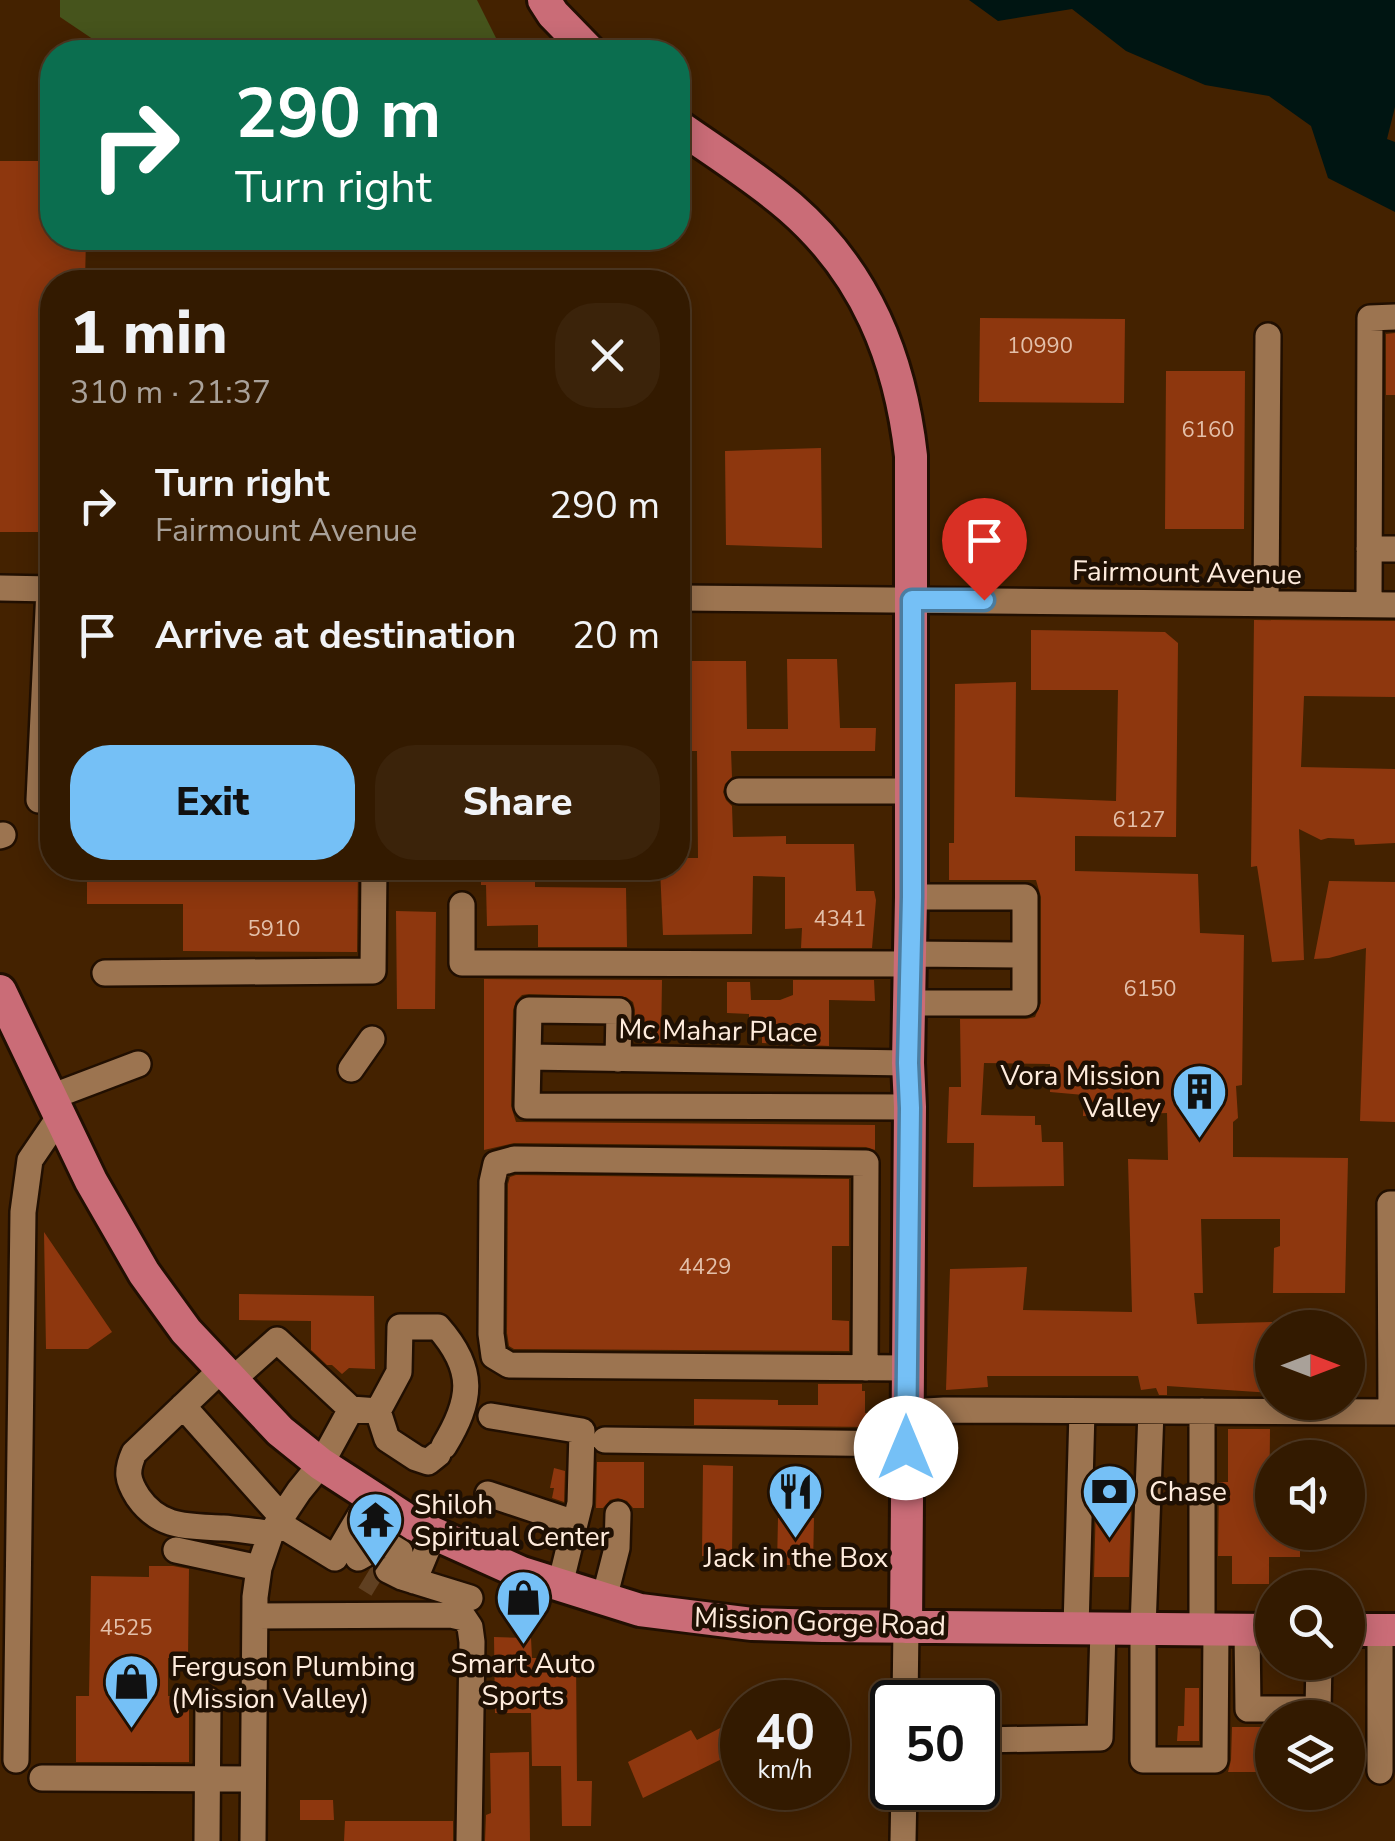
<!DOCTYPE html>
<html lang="en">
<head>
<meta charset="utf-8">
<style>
	body { margin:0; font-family:"Nunito Sans",sans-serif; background:#3b230a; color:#f1f3f6; height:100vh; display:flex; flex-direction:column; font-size:38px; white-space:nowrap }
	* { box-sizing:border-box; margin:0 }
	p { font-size:32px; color:#a9a199 }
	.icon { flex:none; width:55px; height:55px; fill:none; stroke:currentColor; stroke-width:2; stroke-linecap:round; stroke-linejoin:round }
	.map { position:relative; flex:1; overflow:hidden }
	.sheet { position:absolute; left:40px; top:270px; width:650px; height:610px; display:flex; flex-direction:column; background:#331a00; border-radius:40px; box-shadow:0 5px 25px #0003,0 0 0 2px #4e3822 }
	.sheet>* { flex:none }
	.top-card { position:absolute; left:40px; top:40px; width:650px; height:210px; border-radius:40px; box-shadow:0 5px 25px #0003,0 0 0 2px #4e3822; background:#0b6e4f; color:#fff; overflow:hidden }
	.needle { width:65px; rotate:90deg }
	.fabs { position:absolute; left:1255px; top:1310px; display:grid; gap:20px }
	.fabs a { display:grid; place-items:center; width:110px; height:110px; border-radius:50%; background:#331a00; box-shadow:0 5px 25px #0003,0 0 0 2px #4e3822; font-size:50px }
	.speed { position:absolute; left:720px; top:1680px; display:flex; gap:20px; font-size:50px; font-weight:700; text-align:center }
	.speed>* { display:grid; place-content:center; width:130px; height:130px; border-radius:50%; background:#331a00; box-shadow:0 5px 25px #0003,0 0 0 2px #4e3822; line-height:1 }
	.speed small { font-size:25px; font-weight:400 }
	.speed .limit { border:5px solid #111; border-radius:15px; background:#fff; color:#111 }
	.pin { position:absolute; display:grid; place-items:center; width:85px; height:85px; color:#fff; margin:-102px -42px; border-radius:50% 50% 50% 0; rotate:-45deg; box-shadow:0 0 10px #0007 }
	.pin .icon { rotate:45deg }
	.me { position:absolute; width:110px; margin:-55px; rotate:0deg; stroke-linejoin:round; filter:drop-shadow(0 0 8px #0008) }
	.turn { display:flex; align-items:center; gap:35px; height:210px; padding:0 30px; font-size:45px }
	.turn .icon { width:130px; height:130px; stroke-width:2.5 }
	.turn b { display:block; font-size:70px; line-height:85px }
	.round { display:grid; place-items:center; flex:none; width:105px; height:105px; border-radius:40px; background:#3b230a }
	.head { display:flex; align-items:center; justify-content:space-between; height:170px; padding:0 30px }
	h1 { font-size:60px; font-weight:800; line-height:75px }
	.button { display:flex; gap:20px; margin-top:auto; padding:20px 30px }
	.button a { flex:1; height:115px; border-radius:40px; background:#75c0f6; color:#111; font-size:40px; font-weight:800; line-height:115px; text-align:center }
	.button a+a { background:#3b230a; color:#f1f3f6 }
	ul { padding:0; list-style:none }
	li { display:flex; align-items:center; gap:30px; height:130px; padding:0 30px }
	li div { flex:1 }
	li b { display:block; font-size:38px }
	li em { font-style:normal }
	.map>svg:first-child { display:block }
	.green { fill:#46541c }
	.water { fill:#001512 }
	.building { fill:#8e370e }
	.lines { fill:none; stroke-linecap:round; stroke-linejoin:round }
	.minor-tunnel { stroke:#604021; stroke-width:25; stroke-dasharray:25 12; stroke-linecap:butt }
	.minor-casing { stroke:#210f01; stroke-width:30 }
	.major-casing { stroke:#210f01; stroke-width:38 }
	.minor { stroke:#9c7450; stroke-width:25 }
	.major { stroke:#ca6c77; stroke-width:32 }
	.route-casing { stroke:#4c7da0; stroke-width:25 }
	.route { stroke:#75c0f6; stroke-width:18 }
	.labels { text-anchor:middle; stroke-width:9; stroke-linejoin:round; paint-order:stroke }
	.number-label { font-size:22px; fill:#e3bfa9 }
	.street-label { font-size:28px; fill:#ffecdd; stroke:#1f1003 }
	.poi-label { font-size:28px; fill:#ffecdd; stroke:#1f1003; text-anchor:start }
</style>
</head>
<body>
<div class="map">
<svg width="1395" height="1841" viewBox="0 0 1395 1841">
	<rect width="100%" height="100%" fill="#420"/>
	<!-- green -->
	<path class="green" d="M60 0H477L503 52H112L60 17Z"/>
	<!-- water -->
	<path class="water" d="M969 0H1395V107L1387 139 1395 142V212L1328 178 1311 126 1269 96 1205 85 1126 51 1072 9 998 21Z"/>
	<!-- building -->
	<path class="building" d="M0 161H52V238H86L85 282H52V532H0Z
		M980 318 1125 319 1124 403 979 402Z
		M1395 333V395H1386V334Z
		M1166 371H1245L1244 529H1165Z
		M821 448 822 548 726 545 725 451Z
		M1254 620 1395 621V697L1304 696 1301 767 1395 769V843L1355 845 1354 839 1328 838 1321 840 1299 829 1304 960 1272 962 1257 866 1251 867Z
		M1031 630 1165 632 1178 643 1176 837 1075 836V871L1198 874 1200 933 1244 935 1242 1085 1236 1086 1238 1118 1233 1122V1157L1348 1158 1345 1293H1273L1274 1248 1280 1246V1219H1201L1203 1293H1194L1197 1324 1272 1322V1393L1167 1386V1395H1159L1156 1388 1141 1390 1138 1376H987L988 1387 946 1390 950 1269 1027 1267 1023 1310 1132 1312 1128 1159 1168 1160 1167 1113 1083 1116 1084 1095 1050 1092V1064L984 1063 981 1115 1035 1116V1125H1041L1042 1142H1063L1064 1186 973 1187 974 1143H947L949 1087H961L960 1019H1026L1035 1017 1041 1003V897L1036 880H949V843H954L955 684 1016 682 1015 797 1116 801 1118 690H1031Z
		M787 659H837L840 728H876L875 751H731L732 777 725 784 723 792 726 800 732 806 733 837 786 836V844H854L856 891H874L876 900 872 948H801L802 928 785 929V877L753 876 752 934 663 935 660 868H678V858H698L697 751H682V661H746L747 729H788Z
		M87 868H358L357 952 183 951V904H87Z
		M481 868H535V887L626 888 627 947H538V925L487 926 486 885H481Z
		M1329 881 1395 882V1122L1360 1121 1366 948 1329 958 1314 959Z
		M396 911 436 912 435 1009H397Z
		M484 979 662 980 661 1043 635 1042V1010L633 1002 626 997 529 994 522 995 516 1001 513 1010 511 1106 516 1122 875 1125V1150L866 1147 514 1143 484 1150Z
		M793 980H874L875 1001 829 1000V1046L762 1043V1035L749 1036V1014L727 1013V982H750L751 1000H780L793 995Z
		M516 1175 849 1179V1246H832V1320L849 1321V1351L514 1349 509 1346 507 1333 508 1184 510 1177Z
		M44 1232 112 1332 88 1349H46Z
		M239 1294 374 1296 375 1369 349 1368 342 1374 332 1365H327L311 1350V1321L239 1320Z
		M818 1384H862V1391H865V1413H869V1427L694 1425V1399L778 1400V1405H818Z
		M1228 1429H1270L1269 1532H1300V1557H1269V1584H1232V1556H1218L1219 1482H1228Z
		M597 1462H644V1508H633L627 1501 618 1498 610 1500 603 1508H596Z
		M703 1465 733 1466 732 1557 702 1556Z
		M554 1468 565 1471 564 1502 552 1498 554 1488H550Z
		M1096 1503H1131L1129 1577H1094Z
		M778 1518H814L813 1565H777Z
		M149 1566H173L189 1569 188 1658H168V1696H189V1762H76V1696H89L91 1576 149 1577Z
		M494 1637 531 1638 532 1658H576L577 1781H592L591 1826H562L561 1766H532L531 1713H495Z
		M1185 1688H1199V1741H1177L1178 1726H1184Z
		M742 1724V1749L643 1798 628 1762 691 1730 697 1740 726 1725 729 1730Z
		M1232 1727H1272V1772H1228L1231 1760Z
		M529 1752 530 1841H485L486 1815 491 1813 490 1753Z
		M300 1800H333L334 1820H300Z
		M345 1821H453V1841H344Z"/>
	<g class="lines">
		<!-- minor-tunnel -->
		<path class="minor-tunnel" d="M365 1577 378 1585"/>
		<defs>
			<path id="minor" d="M1369 549H1395
				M0 588 52 589
				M678 598 1395 605
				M1266 603 1268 336
				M1369 604 1370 318 1395 317
				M739 791H911
				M39 800 49 589
				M0 836 3 835
				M462 905V963L910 964
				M910 954 1025 955
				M105 973 373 971 374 868
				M910 1003H1025V897H911
				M528 1057 908 1063
				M618 1059 619 1011 529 1010 527 1106 910 1107
				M351 1069 372 1039
				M51 1097 138 1064
				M865 1368 866 1163 514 1159 496 1164 492 1182 491 1334 494 1356 509 1365 907 1368
				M222 1369 134 1453C126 1471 127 1480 138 1497 160 1529 189 1526 223 1528 239 1529 255 1532 271 1533
				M232 1380 277 1340 351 1409 378 1411 399 1372 400 1327H438C476 1370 472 1400 444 1446
				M183 1406 282 1517
				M378 1411 387 1439 416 1458 428 1462 438 1454
				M1151 1411 1143 1628V1760H1215L1216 1629
				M1202 1411V1629
				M906 1412 944 1410 1395 1412
				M1391 1412 1390 1204H1395
				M491 1416 582 1431 580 1503 560 1585
				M605 1440 906 1444
				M488 1494 575 1523
				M278 1523 335 1558 371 1497
				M176 1550 259 1568
				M358 1558 385 1543 400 1552 402 1577
				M388 1570 402 1577 470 1598
				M414 1581 434 1533
				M604 1599 617 1548 618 1514
				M255 1616 451 1615 464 1618 470 1627 472 1642 469 1841
				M1076 1628 1082 1411
				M1247 1630 1248 1709H1318L1319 1662
				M905 1702 906 1627
				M978 1740 1100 1738 1103 1628
				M16 1760 23 1212 30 1160 60 1116
				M1380 1771V1630
				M42 1778 253 1779
				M207 1841 208 1700
				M253 1841 255 1597 259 1568 271 1533 299 1491 321 1464 351 1409
				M903 1841 904 1788"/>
			<path id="major" d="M544 0 553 14 590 52
				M678 126C715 152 755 177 790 207 866 273 900 358 911 456V897L908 1063 910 1107 906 1627
				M0 991 91 1181 144 1273 186 1331 280 1431 321 1464 415 1525 522 1573 640 1610 752 1624 823 1626 1272 1630
				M1348 1630H1395"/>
		</defs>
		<!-- minor casing -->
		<use href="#minor" class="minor-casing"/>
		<!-- major casing -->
		<use href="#major" class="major-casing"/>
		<!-- minor -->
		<use href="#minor" class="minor"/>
		<!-- major -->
		<use href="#major" class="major"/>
	</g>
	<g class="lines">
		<defs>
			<path id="route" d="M906 1448 910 1108 908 1063 912 897V600H984"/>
		</defs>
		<!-- route casing -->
		<use href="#route" class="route-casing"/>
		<!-- route -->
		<use href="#route" class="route"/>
	</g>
	<!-- icons -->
	<defs>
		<symbol id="building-pin" viewBox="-11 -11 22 30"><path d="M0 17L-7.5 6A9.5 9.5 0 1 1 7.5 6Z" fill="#75c0f6" stroke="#1f1003"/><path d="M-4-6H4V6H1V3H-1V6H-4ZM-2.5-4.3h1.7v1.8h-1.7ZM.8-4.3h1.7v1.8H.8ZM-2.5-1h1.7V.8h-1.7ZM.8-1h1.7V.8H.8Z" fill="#111"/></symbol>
		<symbol id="restaurant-pin" viewBox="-11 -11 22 30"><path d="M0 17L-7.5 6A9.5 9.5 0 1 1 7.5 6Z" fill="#75c0f6" stroke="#1f1003"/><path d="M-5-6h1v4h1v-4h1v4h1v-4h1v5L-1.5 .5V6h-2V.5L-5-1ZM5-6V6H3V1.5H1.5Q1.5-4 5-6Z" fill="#111"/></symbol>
		<symbol id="bank-pin" viewBox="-11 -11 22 30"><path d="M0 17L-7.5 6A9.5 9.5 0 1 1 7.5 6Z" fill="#75c0f6" stroke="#1f1003"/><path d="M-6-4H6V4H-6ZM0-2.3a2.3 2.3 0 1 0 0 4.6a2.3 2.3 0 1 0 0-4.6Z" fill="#111"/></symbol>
		<symbol id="temple-pin" viewBox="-11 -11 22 30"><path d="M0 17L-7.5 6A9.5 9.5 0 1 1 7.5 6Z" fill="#75c0f6" stroke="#1f1003"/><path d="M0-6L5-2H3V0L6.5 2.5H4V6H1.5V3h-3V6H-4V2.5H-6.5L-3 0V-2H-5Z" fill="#111"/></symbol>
		<symbol id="shop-pin" viewBox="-11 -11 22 30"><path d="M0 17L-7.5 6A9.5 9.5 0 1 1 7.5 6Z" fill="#75c0f6" stroke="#1f1003"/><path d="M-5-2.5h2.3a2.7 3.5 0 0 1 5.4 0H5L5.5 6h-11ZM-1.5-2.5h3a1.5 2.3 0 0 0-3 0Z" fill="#111"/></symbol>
	</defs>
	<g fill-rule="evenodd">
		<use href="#building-pin" x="1168" y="1060" width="63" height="86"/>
		<use href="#restaurant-pin" x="764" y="1460" width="63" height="86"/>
		<use href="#bank-pin" x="1078" y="1460" width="63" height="86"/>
		<use href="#temple-pin" x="344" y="1488" width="63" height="86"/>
		<use href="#shop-pin" x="492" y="1566" width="63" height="86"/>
		<use href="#shop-pin" x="100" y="1650" width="63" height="86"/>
	</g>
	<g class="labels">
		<!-- number labels -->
		<g class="number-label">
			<text x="1040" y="353">10990</text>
			<text x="1208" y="437">6160</text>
			<text x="1139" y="827">6127</text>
			<text x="840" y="926">4341</text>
			<text x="274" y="936">5910</text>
			<text x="1150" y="996">6150</text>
			<text x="705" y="1274">4429</text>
			<text x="126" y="1635">4525</text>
		</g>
		<!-- street labels -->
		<g class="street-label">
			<text transform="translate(1187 572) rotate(1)" y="10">Fairmount Avenue</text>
			<text transform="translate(718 1030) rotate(1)" y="10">Mc Mahar Place</text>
			<text transform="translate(820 1621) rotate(2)" y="10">Mission Gorge Road</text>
		</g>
		<!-- poi labels -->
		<g class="poi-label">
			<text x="1161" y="1085" text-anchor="end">Vora Mission<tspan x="1161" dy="32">Valley</tspan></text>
			<text x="1149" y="1501">Chase</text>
			<text x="414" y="1514">Shiloh<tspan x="414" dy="32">Spiritual Center</tspan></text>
			<text x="796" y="1567" text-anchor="middle">Jack in the Box</text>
			<text x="523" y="1673" text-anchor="middle">Smart Auto<tspan x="523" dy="32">Sports</tspan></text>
			<text x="171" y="1676">Ferguson Plumbing<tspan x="171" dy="32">(Mission Valley)</tspan></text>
		</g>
	</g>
</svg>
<div class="fabs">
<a><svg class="needle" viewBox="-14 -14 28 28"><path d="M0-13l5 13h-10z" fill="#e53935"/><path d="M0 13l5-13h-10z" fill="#a9a199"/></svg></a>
<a><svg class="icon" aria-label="sound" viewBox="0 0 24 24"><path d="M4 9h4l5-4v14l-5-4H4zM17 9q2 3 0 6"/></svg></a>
<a><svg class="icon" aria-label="search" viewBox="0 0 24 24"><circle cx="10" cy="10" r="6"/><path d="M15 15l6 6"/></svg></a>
<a><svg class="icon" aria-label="layers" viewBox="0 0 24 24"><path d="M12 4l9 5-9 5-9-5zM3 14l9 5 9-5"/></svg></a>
</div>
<div class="speed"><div>40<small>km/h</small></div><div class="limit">50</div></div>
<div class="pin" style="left:984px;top:600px;background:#d93025"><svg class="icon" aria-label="arrive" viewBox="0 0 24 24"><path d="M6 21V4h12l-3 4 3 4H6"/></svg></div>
<svg class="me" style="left:906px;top:1448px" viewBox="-20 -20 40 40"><circle r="19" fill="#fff"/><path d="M0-13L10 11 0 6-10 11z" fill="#75c0f6"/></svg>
<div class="top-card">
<div class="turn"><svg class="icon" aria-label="right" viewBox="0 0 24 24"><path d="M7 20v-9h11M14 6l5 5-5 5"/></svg><div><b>290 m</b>Turn right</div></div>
</div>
<section class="sheet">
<div class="head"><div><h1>1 min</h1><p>310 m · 21:37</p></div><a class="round"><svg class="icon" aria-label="close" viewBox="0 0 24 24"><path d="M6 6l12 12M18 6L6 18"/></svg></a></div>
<ul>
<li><svg class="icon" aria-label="right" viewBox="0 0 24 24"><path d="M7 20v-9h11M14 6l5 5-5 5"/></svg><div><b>Turn right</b><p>Fairmount Avenue</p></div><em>290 m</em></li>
<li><svg class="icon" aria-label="arrive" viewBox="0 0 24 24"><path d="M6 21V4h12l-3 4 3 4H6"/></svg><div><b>Arrive at destination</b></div><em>20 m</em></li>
</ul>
<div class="button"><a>Exit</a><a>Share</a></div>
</section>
</div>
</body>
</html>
